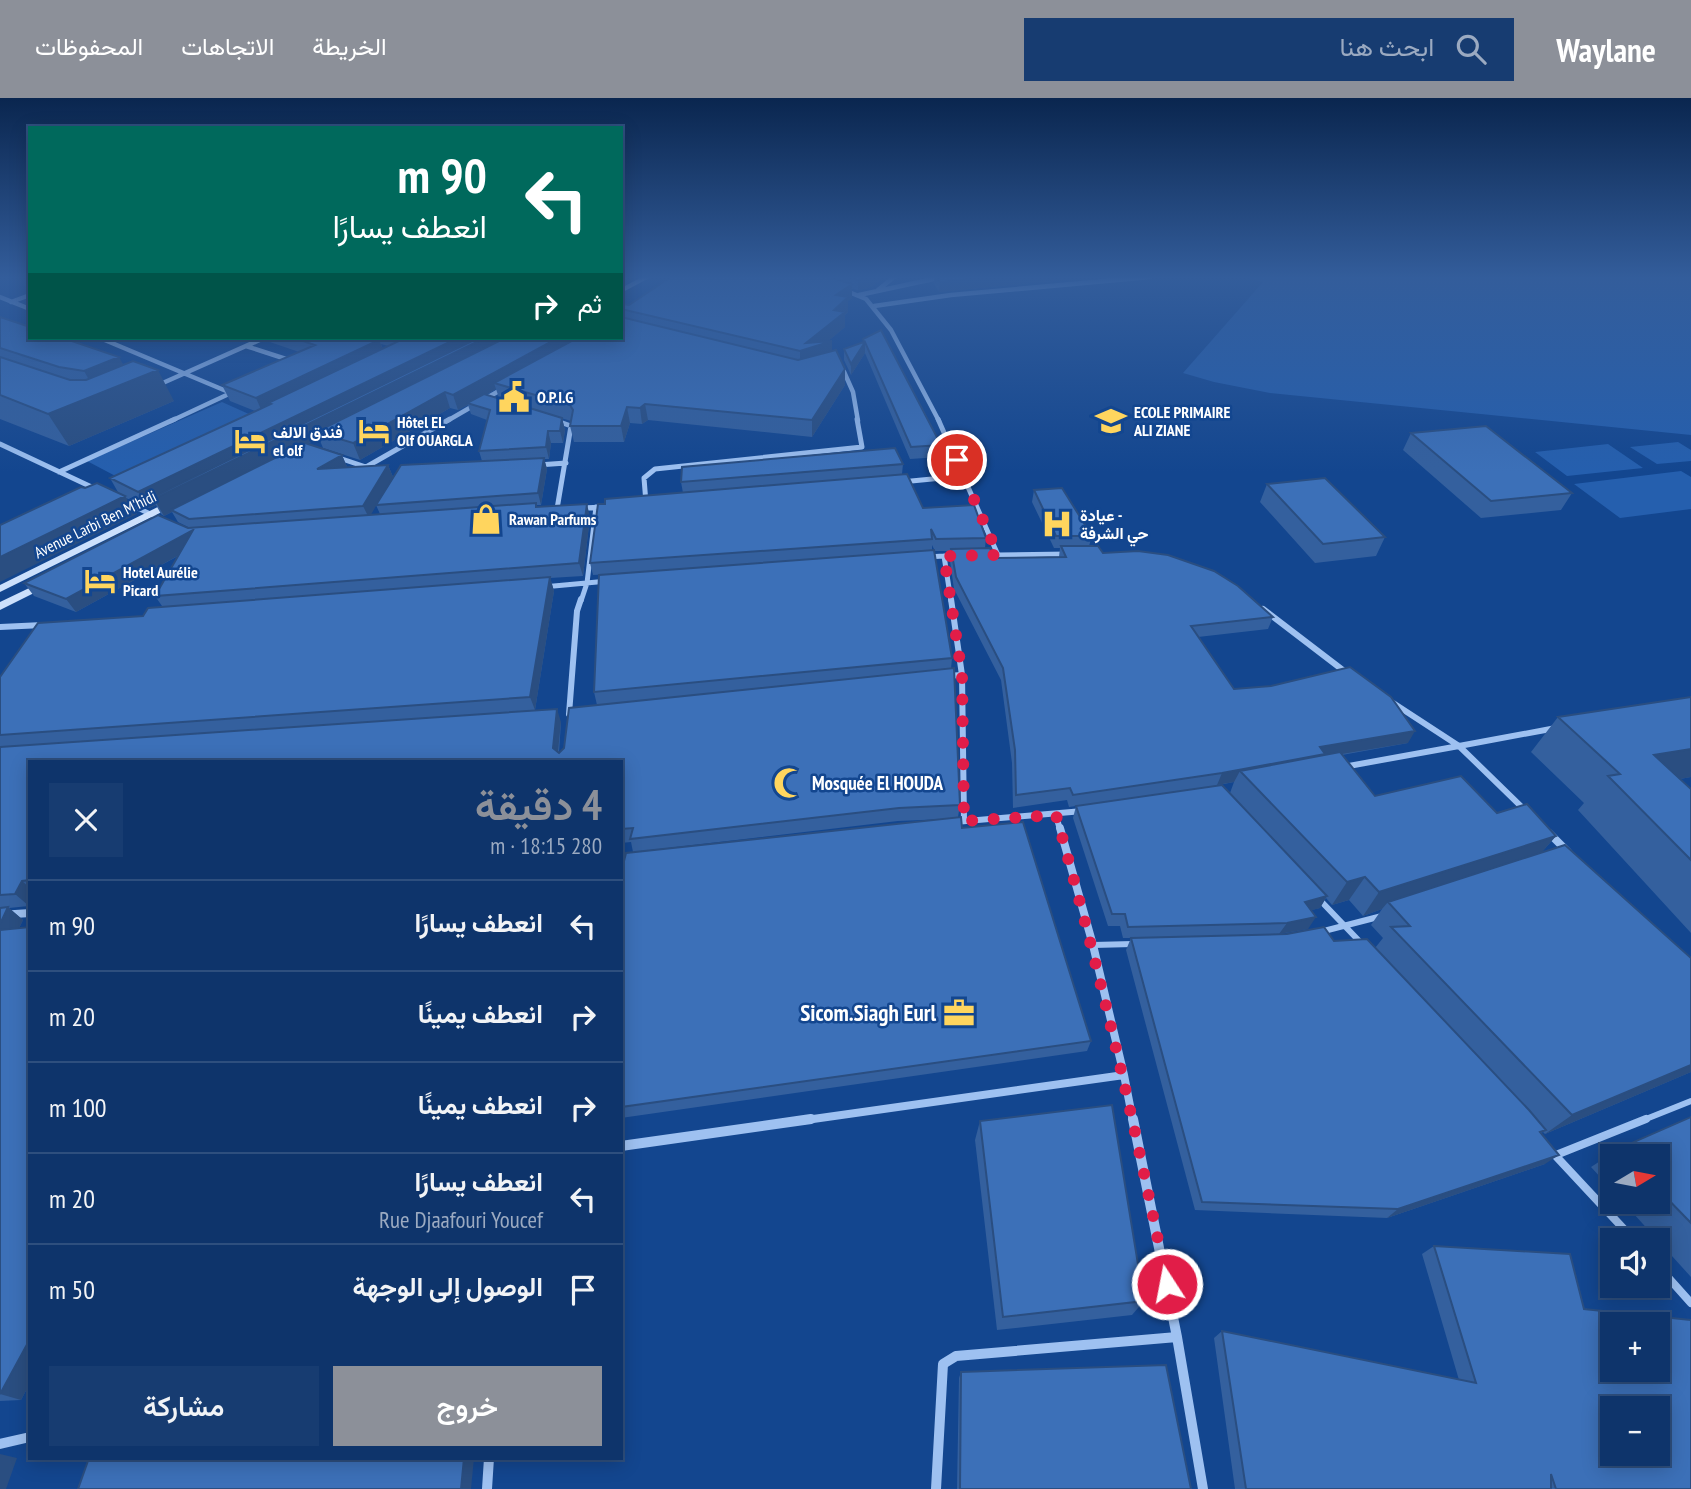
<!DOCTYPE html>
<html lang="ar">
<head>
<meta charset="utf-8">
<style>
	body { margin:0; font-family:"PT Sans Narrow",Vazirmatn,sans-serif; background:#173c71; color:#f1f3f6; direction:rtl; height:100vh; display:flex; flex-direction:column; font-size:26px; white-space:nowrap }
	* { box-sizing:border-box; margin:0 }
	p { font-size:23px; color:#9baac1 }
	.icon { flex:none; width:38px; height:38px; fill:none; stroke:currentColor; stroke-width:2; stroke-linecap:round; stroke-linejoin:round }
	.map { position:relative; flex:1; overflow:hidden; direction:ltr }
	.sheet { position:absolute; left:28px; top:662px; width:595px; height:700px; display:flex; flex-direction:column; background:#0e346b; border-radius:0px; box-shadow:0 4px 18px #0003,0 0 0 2px #2e4f7e; direction:rtl }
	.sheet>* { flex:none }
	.hud { position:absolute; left:28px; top:28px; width:595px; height:214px; border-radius:0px; box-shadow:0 4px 18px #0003,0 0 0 2px #2e4f7e; direction:rtl; background:#00695c; color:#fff; overflow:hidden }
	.needle { width:46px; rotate:80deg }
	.fabs { position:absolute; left:1600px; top:1046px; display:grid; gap:14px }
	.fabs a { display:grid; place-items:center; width:70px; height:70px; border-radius:0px; background:#0e346b; box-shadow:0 4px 18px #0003,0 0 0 2px #2e4f7e; font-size:35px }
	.pin { position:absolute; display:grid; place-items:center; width:60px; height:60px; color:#fff; margin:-30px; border:4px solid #fff; border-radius:50%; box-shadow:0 2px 7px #0007 }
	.me { position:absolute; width:77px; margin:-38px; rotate:349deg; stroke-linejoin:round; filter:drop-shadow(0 0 5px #0008) }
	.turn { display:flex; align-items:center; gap:24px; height:147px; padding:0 21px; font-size:32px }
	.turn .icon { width:91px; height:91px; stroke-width:2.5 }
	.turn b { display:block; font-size:49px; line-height:60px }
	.then { display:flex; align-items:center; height:66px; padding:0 21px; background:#0003; gap:14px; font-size:26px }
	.round { display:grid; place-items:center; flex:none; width:74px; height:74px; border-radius:0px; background:#173c71 }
	.summary { display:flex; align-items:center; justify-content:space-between; height:119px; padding:0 21px }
	h1 { font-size:42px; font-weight:600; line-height:52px; color:#8c9099 }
	.button { display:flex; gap:14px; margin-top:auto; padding:14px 21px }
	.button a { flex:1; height:80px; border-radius:0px; background:#8c9099; color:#fff; font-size:28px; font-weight:600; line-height:80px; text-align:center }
	.button a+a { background:#173c71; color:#f1f3f6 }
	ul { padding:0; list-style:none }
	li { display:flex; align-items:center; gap:21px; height:91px; padding:0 21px; border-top:2px solid #2e4f7e }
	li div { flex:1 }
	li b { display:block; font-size:26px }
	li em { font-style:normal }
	header { display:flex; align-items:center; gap:42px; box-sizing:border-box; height:98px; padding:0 35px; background:#8c9099; color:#fff }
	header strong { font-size:33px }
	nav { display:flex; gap:38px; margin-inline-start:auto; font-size:24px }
	.search { width:490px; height:63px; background:#173c71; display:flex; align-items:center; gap:18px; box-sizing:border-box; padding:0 24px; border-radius:0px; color:#9baac1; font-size:26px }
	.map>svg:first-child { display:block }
	.green { fill:#255fae }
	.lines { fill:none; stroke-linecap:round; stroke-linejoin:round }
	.service-far1 { stroke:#9ec1f1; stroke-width:6 }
	.service { stroke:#9ec1f1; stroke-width:8 }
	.minor-far4 { stroke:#9ec1f1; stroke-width:4.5 }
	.minor-far3 { stroke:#9ec1f1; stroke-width:5 }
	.minor-far2 { stroke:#9ec1f1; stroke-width:6 }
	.minor-far1 { stroke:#9ec1f1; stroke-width:8 }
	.minor { stroke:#9ec1f1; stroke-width:10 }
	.secondary { fill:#cce0fc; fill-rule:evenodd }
	.wall { fill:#34609e; fill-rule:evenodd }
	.shaded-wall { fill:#2a4e81 }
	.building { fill:#3c70b8; stroke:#2a4e81; stroke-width:2; fill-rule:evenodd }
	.route { stroke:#e11d48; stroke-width:12; stroke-dasharray:0 21.6 }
	.labels { text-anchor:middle; stroke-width:5; stroke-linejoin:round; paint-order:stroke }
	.far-poi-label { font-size:16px; font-weight:bold; fill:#fff; stroke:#13468f; text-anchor:start }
	.far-street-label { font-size:16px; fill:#fff; stroke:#13468f }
	.poi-label { font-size:19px; font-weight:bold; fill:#fff; stroke:#13468f; text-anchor:start }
	.near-poi-label { font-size:23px; font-weight:bold; fill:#fff; stroke:#13468f; text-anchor:end }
</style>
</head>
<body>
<header>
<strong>Waylane</strong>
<div class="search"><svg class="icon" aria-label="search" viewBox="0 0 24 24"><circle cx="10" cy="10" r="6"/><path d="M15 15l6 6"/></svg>ابحث هنا</div>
<nav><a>الخريطة</a><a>الاتجاهات</a><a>المحفوظات</a></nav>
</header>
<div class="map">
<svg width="1691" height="1391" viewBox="0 0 1691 1391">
	<rect width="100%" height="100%" fill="#13468f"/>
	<!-- green -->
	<path class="green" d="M1243 179H1691V337L1270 295 1214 284 1183 275 1263 184Z
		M222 304 260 321 123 382 87 363Z
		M1678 344 1691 352V363L1657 366 1630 349Z
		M1608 346 1643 370 1567 378 1535 354Z
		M1681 373 1691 379V411L1620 420 1574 386Z"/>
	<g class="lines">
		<!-- service-far1 -->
		<path class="service-far1" d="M1318 800 1362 846
			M1320 834 1382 818
			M1093 847 1133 846
			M1641 1023 1691 1003"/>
		<!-- service -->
		<path class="service" d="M1553 1055 1635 1143
			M1556 1057 1646 1021
			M1657 1167 1691 1205"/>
		<!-- minor-far4 -->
		<path class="minor-far4" d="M844 192 866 201 891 232 939 323
			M878 192 894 179
			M859 197 943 179
			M0 199 30 211
			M11 204 30 197
			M874 208 951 197 1150 179
			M100 240 231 295
			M246 248 286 261 283 267
			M841 267 853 294 858 323
			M156 288 264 240
			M171 323 233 294
			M447 323 504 290"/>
		<!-- minor-far3 -->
		<path class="minor-far3" d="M938 321 998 457 1068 456
			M557 323 571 328 557 411H562
			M0 346 98 392
			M336 359 366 369 450 321
			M538 367 566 365
			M59 374 175 321
			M901 384 963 378
			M125 404 165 423
			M646 405 644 380 655 371 862 349 857 321
			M580 410 607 409
			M927 459 944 458
			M543 489 608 483
			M581 503 587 485 596 409
			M951 503 944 458 959 457"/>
		<!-- minor-far2 -->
		<path class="minor-far2" d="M951 501 962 577 964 723
			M1263 511 1348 576
			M0 529 43 527
			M946 578 962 577
			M1390 603 1459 648
			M569 616 577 513 581 501
			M1343 669 1459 648
			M1528 715 1459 648 1556 630
			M1056 717 1060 732
			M955 724 1083 713"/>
		<!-- minor-far1 -->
		<path class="minor-far1" d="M1549 735 1568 754
			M0 817 30 815
			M1124 977 1133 1023
			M799 1023 1124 977 1093 847 1060 730"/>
		<!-- minor -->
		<path class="minor" d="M1133 1021 1177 1239 1203 1391
			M621 1048 811 1021
			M0 1346 30 1339
			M487 1391 489 1360
			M936 1391 943 1266 956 1258 1177 1239"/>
		<!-- secondary -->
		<path class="secondary" d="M621 179H628L621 184Z
			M642 179H651L621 195V190Z
			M174 401 179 404 178 406 0 494V487Z
			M46 482 52 485 50 487 0 512V504Z"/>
	</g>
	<!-- wall -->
	<path class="wall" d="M770 179H885L869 190 858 192 852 191V200L848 203V214L845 217V229L828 243H832V253L845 271V287L812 339 648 322 642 326 630 325 624 344H574L570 328 571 323 535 312 562 320 565 332 563 345H551L549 361H544L547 371 541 407H537V409L590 419 583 478 550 480 554 493 535 612 561 624 559 655 564 650 597 607 594 594 627 475 593 477 590 465 683 395 681 384 903 366 902 376 923 410 986 440 985 450 994 460 1059 459 1060 450H1054L1032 404 1034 392 1092 438 1089 448 1103 455 1273 519 1268 531 1198 539 1234 591 1408 645 1342 657 1375 698 1497 715 1556 738 1541 755 1691 860V974L1545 1036 1543 1034 1541 1035 1545 1066 1387 1120 1195 1112 1126 852 1131 840H1123L1120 828H1108L1073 720 1076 708 1069 709 1067 702 1013 710 1012 665 1001 582 954 491 950 463 951 453H935L932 447V452L952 560 951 571 960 707 958 719 962 730 1091 943 1087 953 621 1020V775L945 721 898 723 633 754 631 744 621 745V663H30V807L29 808 9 810 23 822 19 830 30 829V1285L21 1302 0 1303V579L143 518 162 508 155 498 178 458 76 514 34 498 24 485 190 430 178 424 172 414 164 418 161 416 156 407 149 410 126 400 137 416 85 390 119 396 110 380 255 313 230 303 222 287 299 254 267 243 266 240H621V206L629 207ZM381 246 388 248 383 251ZM496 291 499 300 486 297ZM468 307 471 316 487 322 479 353 482 363 376 407 380 416 370 417 393 379 388 367 346 369H347L342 357 307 346 319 340 323 350 360 362 450 310 458 312ZM1234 684 1230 695 1219 687ZM1326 800 1332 807 1349 802 1363 818 1382 811 1371 827 1383 840 1375 850 1280 836 1308 831 1311 812 1320 810Z
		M934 179H1093L939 194 934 186Z
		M0 219 124 267 174 303 69 348 0 321Z
		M863 241 941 347 940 359 910 361 865 255 851 277 844 262V251L863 244Z
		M1411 335 1572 395 1561 412 1481 420 1403 352Z
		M1267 386 1385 439 1376 458 1315 465 1260 404Z
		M1558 619 1691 679 1680 681 1691 691V835L1578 712 1584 705 1531 654Z
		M1691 1019V1179L1623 1104H1657V1059H1612V1092L1591 1069 1620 1050Z
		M980 1023 1144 1203 1132 1217 997 1232 975 1042Z
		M1434 1148 1584 1211 1691 1391H1235L1214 1240 1222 1233 1459 1282 1422 1156Z
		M961 1274 1191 1391H957L959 1280Z"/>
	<!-- shaded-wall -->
	<path class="shaded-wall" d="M869 179H885L869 190 858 192V182Z
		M985 179H1093L939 194 940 184Z
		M852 186V200L848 203V214L845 217V229L826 245 832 243V258L800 268V253L806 245 836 197Z
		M394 240H420L398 250Z
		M458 240H519L316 334 319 340 173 413 171 412 172 414 164 418 154 401 151 400 156 407 149 410 138 394Z
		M558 240H588L494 285 496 291 470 306 467 305 468 307 458 312 453 297Z
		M379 242 385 257 268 305 271 312 263 316 256 300Z
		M865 244V255L851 277V266Z
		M119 259 132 282 158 272 174 303 69 348 48 316 97 296 84 273Z
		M845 271V287L812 339V322Z
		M445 294 450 310 360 362 353 345Z
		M645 306 648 322 642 326 640 310Z
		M627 309 630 325 624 344 621 328Z
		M562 320 565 332 563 345 560 333Z
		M548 333 551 345 549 361 546 349Z
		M342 357 347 369 322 383 317 371Z
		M544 360 547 371 541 407 538 395Z
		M388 367 393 379 369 420 363 408Z
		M125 398 137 416 0 484V459Z
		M587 406 590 419 583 478 579 465Z
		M193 432 201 445 76 514 66 501Z
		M550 479 554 493 535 612 530 599Z
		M557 611 561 624 557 663 553 650Z
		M1415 633 1408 645 1240 673 1234 684 1217 687 1222 675 1320 649Z
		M1691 651V679L1623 691 1654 657Z
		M1556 738 1535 762 1388 804 1382 811 1363 818 1379 794Z
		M1365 779 1349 802 1332 807 1347 784Z
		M22 783 30 790 29 808 15 796Z
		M1327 798 1320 810 1298 816 1305 804Z
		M8 809 23 822 12 845 0 835V826Z
		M1316 819 1308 831 1279 836 1287 825Z
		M1691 967V974L1545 1036 1572 1017Z
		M1559 1057 1545 1066 1387 1120 1398 1111Z
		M30 1241V1285L21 1302 0 1296Z
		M0 1356 17 1360 6 1391H0Z
		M464 1360H474L471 1391H461Z"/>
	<!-- building -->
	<path class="building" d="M671 179H829L852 186 836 197 848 199 834 212 845 214 806 245 832 243 800 253 621 211V206L629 207Z
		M848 179H869L858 182Z
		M937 179H985L940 184Z
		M0 219 30 229V240H63L119 259 84 273 59 269 0 250Z
		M621 219 798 262 836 252 845 271 812 322 645 306 640 310 627 309 621 328H570L573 312 570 307 494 285 577 240H621Z
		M881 232 941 347 911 349 865 244 851 266 844 251 864 244 863 241Z
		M294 240H373L379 242 256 300 222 287 315 247Z
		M405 240H458L138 394 110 380 271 306 268 305Z
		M478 240H485L154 401 151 400Z
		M505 240H558L453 297 445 294 353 345 316 334Z
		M0 259 70 282H86L133 263 158 272 48 316 0 297Z
		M484 296 562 320 560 333H548L546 349 479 353 490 312 467 305Z
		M1486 328 1572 395 1491 403 1411 335Z
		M305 345 342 357 317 371 388 367 363 408 189 421 171 412Z
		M895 350 903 366 681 384 682 369Z
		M544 360 538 395 376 407 401 367Z
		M907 376 923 410 974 407 986 440 936 441 931 431 932 441 590 465 598 406H605V401Z
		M1325 380 1385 439 1323 446 1267 386Z
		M97 385 125 398 0 459V427L81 389 85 390Z
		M1062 390 1092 438H1056L1034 392Z
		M536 405V409L587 406 579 465 155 498 193 432 66 501 24 485 158 417 188 430Z
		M1061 448H1098L1103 455 1138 453 1168 457 1214 473 1238 488 1273 519 1191 528 1234 591 1271 588 1350 569 1391 599 1415 633 1320 649 1325 656 1222 675 1073 697 1070 690 1016 697 1015 652 1003 570 956 479 951 451 990 450 994 460 1066 459Z
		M934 452 952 560 594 594 599 477Z
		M550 479 530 599 0 637V579L38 525 143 518 148 510Z
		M954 570 960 707 899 710 630 741 633 730 621 731V663H30V782L22 783 15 796 0 797V649L557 611 553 650 559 655 564 650 569 610Z
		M1691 599V651L1654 657 1691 691V762L1608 678 1620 676 1558 619Z
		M1340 654 1375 698 1461 678 1497 715 1527 706 1556 738 1379 794 1365 779 1347 784 1240 673Z
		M1222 687 1327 798 1305 804 1316 819 1287 825 1128 829 1125 816H1112L1076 708Z
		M961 719 962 730 1023 724 1091 943 621 1009V775L626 755Z
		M1565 747 1691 860V967L1572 1017 1391 829 1410 828 1388 804Z
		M8 809 0 826V810Z
		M30 829V1241L0 1296V832Z
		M1324 829 1334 843 1367 841 1529 1012 1546 1032 1540 1034 1559 1057 1398 1111 1202 1104 1131 840 1287 836Z
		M1112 1007 1144 1203 1003 1219 980 1023Z
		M1691 1019V1125L1657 1090V1059H1628L1620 1050Z
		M1434 1148 1570 1156 1584 1211 1691 1222V1391H1556L1551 1376V1391H1246L1222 1233 1476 1285ZM1612 1227H1657V1272H1612ZM1612 1311H1657V1356H1612Z
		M1166 1267 1191 1391H960L961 1274Z
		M89 1360H464L461 1391H78Z"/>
	<!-- sky -->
	<linearGradient id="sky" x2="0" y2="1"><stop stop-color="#0a264f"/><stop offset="0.48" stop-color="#335d9b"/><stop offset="1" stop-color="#335d9b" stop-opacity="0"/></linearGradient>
	<rect width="1691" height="374" fill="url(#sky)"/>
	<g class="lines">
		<!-- route -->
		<path class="route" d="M957 362 998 457 944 458 962 577 964 723 1056 717C1100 872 1135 1028 1167 1186"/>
	</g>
	<!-- icons -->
	<defs>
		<symbol id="civic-bare" viewBox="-9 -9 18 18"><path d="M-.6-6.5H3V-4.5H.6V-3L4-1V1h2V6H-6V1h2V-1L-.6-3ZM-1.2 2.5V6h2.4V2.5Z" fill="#ffd55e" stroke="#13468f" stroke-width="2.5" paint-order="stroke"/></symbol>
		<symbol id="school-bare" viewBox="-9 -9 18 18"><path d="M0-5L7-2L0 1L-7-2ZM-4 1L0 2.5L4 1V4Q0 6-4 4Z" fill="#ffd55e" stroke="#13468f" stroke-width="2.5" paint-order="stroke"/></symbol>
		<symbol id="hotel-bare" viewBox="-9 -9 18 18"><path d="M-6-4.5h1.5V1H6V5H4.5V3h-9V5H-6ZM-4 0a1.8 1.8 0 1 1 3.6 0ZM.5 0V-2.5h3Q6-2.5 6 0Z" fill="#ffd55e" stroke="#13468f" stroke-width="2.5" paint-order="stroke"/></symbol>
		<symbol id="shop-bare" viewBox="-9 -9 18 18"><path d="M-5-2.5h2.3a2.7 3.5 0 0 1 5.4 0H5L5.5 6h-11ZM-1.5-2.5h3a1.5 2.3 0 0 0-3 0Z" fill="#ffd55e" stroke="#13468f" stroke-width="2.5" paint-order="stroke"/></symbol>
		<symbol id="hospital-bare" viewBox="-9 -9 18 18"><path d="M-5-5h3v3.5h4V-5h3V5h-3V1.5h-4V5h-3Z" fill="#ffd55e" stroke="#13468f" stroke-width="2.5" paint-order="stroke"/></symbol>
		<symbol id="mosque-bare" viewBox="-9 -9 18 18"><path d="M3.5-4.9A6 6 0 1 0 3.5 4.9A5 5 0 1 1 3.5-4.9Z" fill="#ffd55e" stroke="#13468f" stroke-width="2.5" paint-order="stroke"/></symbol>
		<symbol id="office-bare" viewBox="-9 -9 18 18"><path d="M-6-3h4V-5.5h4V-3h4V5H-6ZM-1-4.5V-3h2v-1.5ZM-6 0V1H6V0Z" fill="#ffd55e" stroke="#13468f" stroke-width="2.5" paint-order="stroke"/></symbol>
	</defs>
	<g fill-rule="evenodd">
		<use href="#civic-bare" x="492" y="277" width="44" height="44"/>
		<use href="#school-bare" x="1089" y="301" width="44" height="44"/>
		<use href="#hotel-bare" x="352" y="311" width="44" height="44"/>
		<use href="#hotel-bare" x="228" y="321" width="44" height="44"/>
		<use href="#shop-bare" x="464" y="399" width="44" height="44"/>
		<use href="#hospital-bare" x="1035" y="404" width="44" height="44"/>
		<use href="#hotel-bare" x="78" y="461" width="44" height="44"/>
		<use href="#mosque-bare" x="767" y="663" width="44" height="44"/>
		<use href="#office-bare" x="937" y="893" width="44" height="44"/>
	</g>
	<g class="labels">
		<!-- far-poi labels -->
		<g class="far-poi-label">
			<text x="537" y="305">O.P.I.G</text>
			<text x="1134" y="320">ECOLE PRIMAIRE<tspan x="1134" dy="18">ALI ZIANE</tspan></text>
			<text x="397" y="330">Hôtel EL<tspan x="397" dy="18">Olf OUARGLA</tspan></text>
			<text x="273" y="340">فندق الالف<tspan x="273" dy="18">el olf</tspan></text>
			<text x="1080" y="423">عيادة -<tspan x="1080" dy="18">حي الشرفة</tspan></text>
			<text x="509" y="427">Rawan Parfums</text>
			<text x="123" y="480">Hotel Aurélie<tspan x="123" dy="18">Picard</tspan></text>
		</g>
		<!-- far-street labels -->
		<g class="far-street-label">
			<text transform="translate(95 426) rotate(-26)" y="6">Avenue Larbi Ben M'hidi</text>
		</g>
		<!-- poi labels -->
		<g class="poi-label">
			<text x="812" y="692">Mosquée El HOUDA</text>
		</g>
		<!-- near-poi labels -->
		<g class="near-poi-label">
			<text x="936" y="923">Sicom.Siagh Eurl</text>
		</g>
	</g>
</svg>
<div class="fabs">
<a><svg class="needle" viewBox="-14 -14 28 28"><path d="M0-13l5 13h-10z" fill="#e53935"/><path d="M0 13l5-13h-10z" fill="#9baac1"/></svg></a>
<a><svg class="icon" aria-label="sound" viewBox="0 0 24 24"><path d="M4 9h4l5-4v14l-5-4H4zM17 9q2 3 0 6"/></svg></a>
<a>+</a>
<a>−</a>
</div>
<div class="pin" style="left:957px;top:362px;background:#d93025"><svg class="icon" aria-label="arrive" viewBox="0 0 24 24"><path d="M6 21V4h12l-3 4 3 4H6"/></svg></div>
<svg class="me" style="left:1167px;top:1186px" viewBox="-20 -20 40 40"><circle r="17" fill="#e11d48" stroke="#fff" stroke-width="3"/><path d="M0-11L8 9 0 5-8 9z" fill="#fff"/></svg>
<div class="hud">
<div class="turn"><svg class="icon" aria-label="left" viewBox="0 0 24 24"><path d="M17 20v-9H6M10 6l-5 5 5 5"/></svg><div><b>90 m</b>انعطف يسارًا</div></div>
<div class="then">ثم<svg class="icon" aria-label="right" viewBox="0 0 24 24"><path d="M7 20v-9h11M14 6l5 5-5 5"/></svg></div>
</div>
<section class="sheet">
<div class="summary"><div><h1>4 دقيقة</h1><p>280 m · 18:15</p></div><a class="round"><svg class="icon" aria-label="close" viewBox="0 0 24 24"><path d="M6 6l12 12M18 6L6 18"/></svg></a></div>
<ul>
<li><svg class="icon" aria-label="left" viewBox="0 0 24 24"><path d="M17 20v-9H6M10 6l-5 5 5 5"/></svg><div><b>انعطف يسارًا</b></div><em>90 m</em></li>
<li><svg class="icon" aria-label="right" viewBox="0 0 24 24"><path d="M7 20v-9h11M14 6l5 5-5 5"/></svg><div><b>انعطف يمينًا</b></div><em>20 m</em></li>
<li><svg class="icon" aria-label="right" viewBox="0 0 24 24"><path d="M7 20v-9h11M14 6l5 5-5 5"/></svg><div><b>انعطف يمينًا</b></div><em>100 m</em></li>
<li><svg class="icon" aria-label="left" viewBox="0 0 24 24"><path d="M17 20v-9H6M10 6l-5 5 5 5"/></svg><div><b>انعطف يسارًا</b><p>Rue Djaafouri Youcef</p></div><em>20 m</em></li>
<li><svg class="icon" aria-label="arrive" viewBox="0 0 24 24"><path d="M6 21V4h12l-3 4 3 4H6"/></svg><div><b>الوصول إلى الوجهة</b></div><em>50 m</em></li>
</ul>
<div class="button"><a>خروج</a><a>مشاركة</a></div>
</section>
</div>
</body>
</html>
